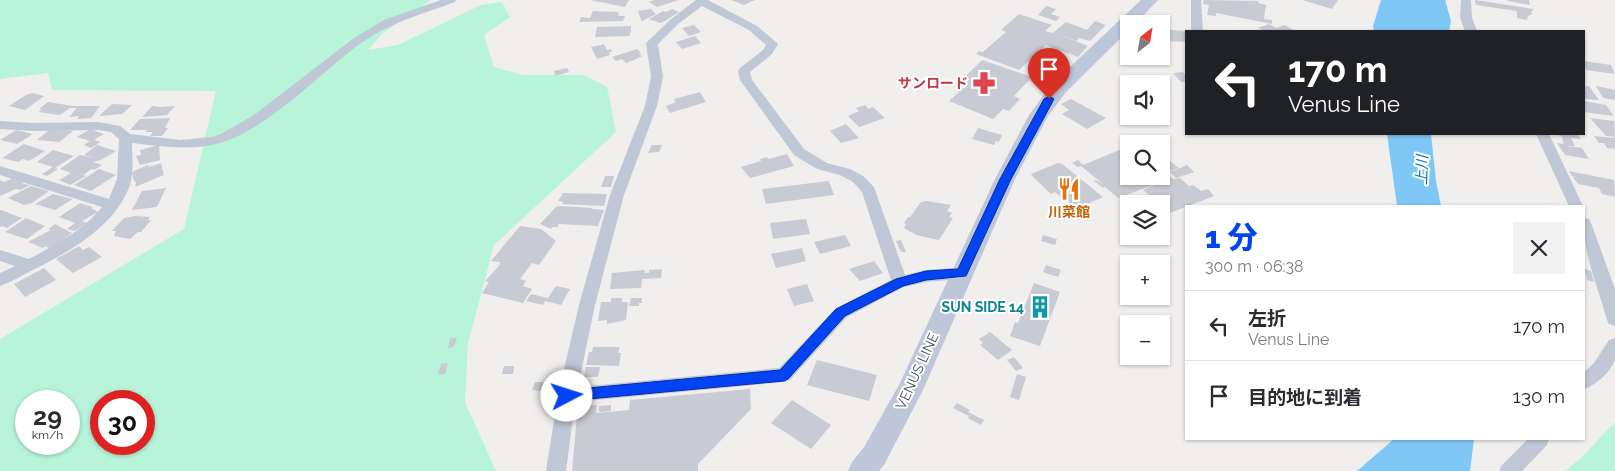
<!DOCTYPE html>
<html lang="ja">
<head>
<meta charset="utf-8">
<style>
	body { margin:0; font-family:Raleway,"Noto Sans JP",sans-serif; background:#f2f2f3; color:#2b2b33; height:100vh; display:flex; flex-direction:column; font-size:19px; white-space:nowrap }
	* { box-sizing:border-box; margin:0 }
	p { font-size:16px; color:#7c7c81 }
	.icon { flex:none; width:28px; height:28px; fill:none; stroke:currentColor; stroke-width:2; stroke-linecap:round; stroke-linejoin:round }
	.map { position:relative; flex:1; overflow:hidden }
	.sheet { position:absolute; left:1185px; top:205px; width:400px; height:235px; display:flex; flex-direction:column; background:#fff; border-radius:0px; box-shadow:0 1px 4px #0004 }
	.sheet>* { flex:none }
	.hud { position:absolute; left:1185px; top:30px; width:400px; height:105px; border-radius:0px; box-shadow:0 1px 4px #0004; background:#202124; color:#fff; overflow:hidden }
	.needle { width:32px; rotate:31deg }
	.buttons { position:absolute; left:1120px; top:15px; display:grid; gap:10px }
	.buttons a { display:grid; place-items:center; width:50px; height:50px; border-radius:0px; background:#fff; box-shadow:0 1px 4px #0004; font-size:25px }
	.speed { position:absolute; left:15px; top:390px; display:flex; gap:10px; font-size:25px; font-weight:700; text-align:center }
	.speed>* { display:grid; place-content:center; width:65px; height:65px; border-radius:50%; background:#fff; box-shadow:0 1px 4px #0004; line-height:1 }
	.speed small { font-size:12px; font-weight:400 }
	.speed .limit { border:8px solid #d22; background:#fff; color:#111 }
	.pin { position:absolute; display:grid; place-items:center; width:42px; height:42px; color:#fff; margin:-51px -21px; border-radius:50% 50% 50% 0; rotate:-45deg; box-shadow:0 0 5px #0007 }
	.pin .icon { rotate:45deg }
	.me { position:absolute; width:55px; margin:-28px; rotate:85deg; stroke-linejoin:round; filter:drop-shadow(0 0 4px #0008) }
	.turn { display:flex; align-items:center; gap:18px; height:105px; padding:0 20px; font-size:22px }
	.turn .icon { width:65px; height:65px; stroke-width:2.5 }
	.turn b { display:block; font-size:35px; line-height:42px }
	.round { display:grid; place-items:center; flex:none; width:52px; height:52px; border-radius:0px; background:#f2f2f3 }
	.head { display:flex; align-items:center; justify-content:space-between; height:85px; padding:0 20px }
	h1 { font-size:30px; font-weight:800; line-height:38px; color:#0443f4 }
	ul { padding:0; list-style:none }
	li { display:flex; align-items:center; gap:15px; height:70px; padding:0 20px; border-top:1px solid #e1e1e2 }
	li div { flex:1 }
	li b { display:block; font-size:19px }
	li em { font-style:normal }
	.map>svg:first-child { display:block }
	.green { fill:#b7f4d9; fill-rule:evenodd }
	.water { fill:#7fc8f6 }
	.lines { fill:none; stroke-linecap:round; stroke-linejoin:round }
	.river { fill:#7fc8f6; fill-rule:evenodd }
	.building { fill:#c9cbd4 }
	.minor { fill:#c0c7d5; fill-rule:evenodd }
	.secondary { fill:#bec6d9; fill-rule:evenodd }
	.route { fill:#0443f4; stroke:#032c9f }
	.labels { text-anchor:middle; stroke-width:4; stroke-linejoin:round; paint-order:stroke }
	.health-label { font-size:14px; font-weight:bold; fill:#be3a42; stroke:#fff; text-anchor:end }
	.food-label { font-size:14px; font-weight:bold; fill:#c56008; stroke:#fff }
	.culture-label { font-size:14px; font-weight:bold; fill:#0d838f; stroke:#fff; text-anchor:end }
	.street-label { font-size:14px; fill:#444d5e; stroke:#fff }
	.water-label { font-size:15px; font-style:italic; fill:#006fb5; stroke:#fff }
</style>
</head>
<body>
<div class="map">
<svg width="1615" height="471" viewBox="0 0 1615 471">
	<rect width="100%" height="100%" fill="#f1eeee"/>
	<!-- green -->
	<path class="green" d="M0 0H431L383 33 368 50 398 45 481 5 502 2 510 17 484 35 494 67 523 75H584L607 87 616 132 494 245 468 343 465 402 496 471H0V339L184 229 216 91 52 90 48 73 0 79ZM26 401H69V444H26ZM101 401H144V444H101Z
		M1615 422V471H1565L1581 458Z"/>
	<!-- water -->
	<path class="water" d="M1381 0H1446L1429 31H1374L1373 26Z
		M1387 134H1431L1436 181 1441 206H1397Z
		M1394 439H1474L1470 471H1357Z"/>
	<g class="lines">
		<!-- river -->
		<path class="river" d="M1425 0H1445L1451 21 1449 31H1427L1429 21Z"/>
	</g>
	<!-- building -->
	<path class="building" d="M590 0H629L625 7Z
		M655 0H679L657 7 649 2Z
		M731 0H755L744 5Z
		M1204 0 1259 1 1258 3 1266 5 1264 19 1272 20V24L1216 13V16L1207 15 1209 5 1203 4Z
		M1302 0H1338L1332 9Z
		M1475 0 1527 8 1533 9V11H1531L1532 14 1528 16 1527 20 1517 18V11L1476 5Z
		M1508 0H1529L1530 5 1508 1Z
		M1046 6 1056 9 1051 14 1060 17 1056 21 1038 15Z
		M651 9 656 14 642 21 641 20 638 11Z
		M672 9 679 12 665 21 660 23 649 19 663 11 666 12Z
		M593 11 618 12 619 16H625L623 21 579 22 581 17 590 18Z
		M1019 14 1052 25 1045 31 1053 33 1066 22 1087 30 1095 21 1106 25 1090 41 1079 38 1077 41 1055 33 1088 46 1078 57 1046 45 1019 70 976 54 979 51 983 52 1006 32 1001 30Z
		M1269 24 1276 28 1285 25 1295 31H1264L1258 28Z
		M694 25 701 32 689 36 682 28Z
		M631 26V31L629 36 595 37 597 27Z
		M1161 29 1186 31V42L1163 41Z
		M695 36 701 43 682 49 676 42Z
		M604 44 607 50 611 49 612 52H609L610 55 597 59 591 47Z
		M637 49 641 53 639 54 642 56 641 57 626 63 622 59 616 61 612 57Z
		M982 60 1032 77 1014 96 1020 99 1009 111 1003 109 993 119 949 101 968 84 960 81 965 76H963L967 75Z
		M1584 61 1611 65 1615 74 1586 70Z
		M567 68 569 72 555 76 554 71Z
		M1183 72 1186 76V82H1181L1173 73Z
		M1584 86H1589L1599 100 1584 99Z
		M1596 86 1615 90V100L1603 98Z
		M700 92 706 102 670 113 666 106 676 102 674 99Z
		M33 93 44 96 25 110 9 106 26 95Z
		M1071 99 1106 118 1087 129 1062 114 1069 110 1061 104Z
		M1584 101 1606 105 1614 116 1584 112Z
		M48 102 73 106H100L91 118 77 119 79 116 69 117 77 108H70L60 115 38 112 42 110 39 109Z
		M112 104 132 105 122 114 99 116Z
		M865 105 868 109 873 107 885 118 859 127 848 116 859 111 856 108Z
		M152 106 160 107 175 106 167 115 142 117Z
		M170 118 165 128H168L162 136H150L153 132H145L147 130H130L140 119Z
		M1590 118 1614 121 1615 137 1606 136Z
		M846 124 859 138 841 143 830 131Z
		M978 128 1002 135 999 142 996 141 994 145 972 139Z
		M90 129 104 134 94 140 101 142 91 148 84 145 90 141 77 137Z
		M16 130 33 134 17 144 0 140Z
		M49 130H58L73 131 59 142 37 140Z
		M1554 134H1577L1581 139 1571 138 1575 146H1568L1582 148 1589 159 1565 155 1557 143 1564 144 1562 140 1564 141 1561 136Z
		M1594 136 1615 138V149L1607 148 1604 143H1599Z
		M24 144 45 151 29 161 23 159 18 162 2 158Z
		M97 145 116 151 101 160 93 162 102 165 94 170 92 169 83 175 86 176 70 185 59 180 71 173 60 169 80 155 94 158 84 155Z
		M159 145 160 160 140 165 136 156 141 155 140 150Z
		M652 145H662L659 152 648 153Z
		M1129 146V176H1161L1165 173 1173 179 1180 178 1189 186 1193 185 1201 191 1208 189 1214 196 1170 213 1143 190 1164 181 1118 198 1105 187 1103 188 1094 181 1096 180 1103 184 1081 166 1077 167 1072 163 1078 160 1083 165Z
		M53 150 74 156 55 168 58 169 47 176 42 174 53 167 37 162Z
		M787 154 794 166 750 178 741 167 761 161 760 159 767 157 768 159Z
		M1164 157 1179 168 1161 174V158Z
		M161 163 164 175 135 187 136 182 134 181 132 173 134 171 148 165 149 167Z
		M1058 163 1062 164 1103 197 1077 209 1055 192 1051 194 1032 176 1031 174Z
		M1187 165 1194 172 1176 178 1170 172Z
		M99 169 116 175 91 191 74 185Z
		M1569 171 1614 180 1615 197 1602 194 1599 188 1578 184 1573 177H1576L1572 176Z
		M605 176H614L611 187H601Z
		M13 178 24 183 22 184H24L30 185 20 190 16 189 0 196V180L4 182Z
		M829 181 834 195 766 204 762 189Z
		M31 186 49 191 32 203 24 205 8 198Z
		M166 188 157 207 132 210 142 191Z
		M563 193 607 194 604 206 562 204 564 202 558 201Z
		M53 194 73 199 55 210 35 204Z
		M927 201 951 205 947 211 952 213 949 217 953 218 939 240 916 235 904 228 906 224 904 223 908 217H910L921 202Z
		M80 203 93 207 91 208 98 212 82 221 87 223 75 231 67 229 75 223 59 217Z
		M560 206 592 208V209L604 210 598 226 559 224 558 227H552L551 229 540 224 556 207Z
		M0 210H1L22 218 7 228 2 226 0 227Z
		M135 216 150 217 148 220H151L141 232H138L130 239 114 236 116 231H112L124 218Z
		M26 218 45 226 27 239 5 232Z
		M806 219 810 234 773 239 770 223Z
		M55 224 72 233 51 249 45 246 43 248 28 242 51 230 48 229Z
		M520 226 541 229 556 241 539 265 532 263 520 279 526 281 523 286 532 289 523 303 482 293 489 282 485 281 499 266 500 262 491 261Z
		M845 235 851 246 820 254 814 242Z
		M1043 235 1057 239 1055 245 1041 241Z
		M901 240 906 252H901L896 241Z
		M79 246 83 250 89 247 102 257 73 273 56 259Z
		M802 248 806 261 776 268 771 254Z
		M874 261 883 273 860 281 849 269Z
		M1046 265 1061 270 1058 277 1043 272Z
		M44 268 56 280 25 297 14 284Z
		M662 269 661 278 642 279 641 288 610 289 612 273 645 270 644 273H649V270Z
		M1585 269 1591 271 1594 282 1587 280Z
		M1034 283 1060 292 1040 346 1010 336 1015 322 1018 323Z
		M807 284 814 301 794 306 787 289Z
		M556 286 570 289 561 305 545 301 543 305 526 301 531 294 548 298Z
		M611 298H622V302H628L626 320 607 324V320L598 321 601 302H611Z
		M631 298H642V303H639V306H629Z
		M990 332 1012 350 998 360 980 345 983 343 979 339Z
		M450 338H457L454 347 448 348Z
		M593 347H620L618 353H621L619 366 586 365 589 352H592Z
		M1014 357 1023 368 1016 371 1007 360Z
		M817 360 877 375 869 401 807 385Z
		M448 363 445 374 438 375 441 364Z
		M504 366H514L513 374H502Z
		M586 367H600L598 377H584Z
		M1017 374 1026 377 1019 400 1010 397Z
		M535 382H544L541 391 532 390Z
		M750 389 751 409 698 464V471H572L577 415 585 406 597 405 596 413 629 410 630 400Z
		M792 400 831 425 811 449 771 423Z
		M957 403 970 410 968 412 984 420 981 425 968 418 969 416 953 408Z
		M611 405V411L599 412V406Z"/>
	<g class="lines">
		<!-- minor -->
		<path class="minor" d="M441 0H456L455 2C422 14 389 23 361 43 320 73 264 133 216 144 188 151 160 146 132 143 132 156 134 172 130 185 115 227 69 252 31 271 21 276 11 282 0 286V273L15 266 0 261V250L29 259C55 245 84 230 102 207L0 175V166L109 199 117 179 119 139 111 132 98 130 32 131 0 129V121L32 123 98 122 120 126 130 134 180 140 212 137 221 134 254 115 354 38 384 20Z
			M696 0H708L757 26 776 42 778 44 772 54 750 72 752 80 804 149 827 163 850 169 863 176 874 187 905 275 926 270 962 267 968 269 970 273 968 277 962 279 926 282 904 287 847 317 790 380 784 382 575 402 566 471H546L558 395 579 305 610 195 645 106 651 77 646 43 670 20ZM702 6 749 30 766 45 763 50 740 68 738 71 740 80 794 155 817 169 840 175 853 182 862 192 891 280 835 309 779 368 578 387 595 305 624 195 657 106 663 77 658 44 678 24Z
			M1191 0H1201L1203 31H1191Z
			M1461 0H1471L1472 18 1477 31H1465L1460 18Z
			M1536 134H1549L1583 206H1569Z
			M1584 218 1589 219 1591 223 1615 289V326L1609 324 1607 320C1598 286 1582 253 1584 218Z
			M1615 338C1615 344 1615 353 1615 359 1612 371 1595 386 1584 389V372L1594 363 1609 340Z
			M1528 439H1549L1547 445 1522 471H1499L1502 465Z"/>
		<!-- secondary -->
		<path class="secondary" d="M1141 0H1158L1135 24H1129V30L1066 92 1048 116 1015 179 923 390 884 465 879 471H848L852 462 864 447 899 385 995 179 1029 115 1052 84Z"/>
	</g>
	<!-- route -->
	<path class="route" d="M1049 96 1054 99 1011 179 966 276 926 280 903 286 845 316 788 379 784 381 567 401 562 399 560 396 562 392 567 390 780 370 836 309 896 279 926 271 958 269 1000 179 1044 99Z"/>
	<!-- icons -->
	<defs>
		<symbol id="pharmacy-bare" viewBox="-9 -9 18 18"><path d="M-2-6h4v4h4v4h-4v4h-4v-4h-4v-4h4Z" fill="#e0444e" stroke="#fff" stroke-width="2.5" paint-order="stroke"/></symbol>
		<symbol id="restaurant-bare" viewBox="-9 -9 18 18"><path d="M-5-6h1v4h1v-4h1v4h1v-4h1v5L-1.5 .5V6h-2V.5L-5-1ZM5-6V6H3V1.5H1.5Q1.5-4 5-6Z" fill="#e8710a" stroke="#fff" stroke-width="2.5" paint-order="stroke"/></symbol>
		<symbol id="building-bare" viewBox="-9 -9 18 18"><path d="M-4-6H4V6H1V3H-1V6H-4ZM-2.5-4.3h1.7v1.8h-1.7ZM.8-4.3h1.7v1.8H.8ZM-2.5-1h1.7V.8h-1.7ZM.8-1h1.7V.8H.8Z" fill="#0f9aa8" stroke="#fff" stroke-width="2.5" paint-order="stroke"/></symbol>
	</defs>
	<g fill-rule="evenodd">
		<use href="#pharmacy-bare" x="968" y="67" width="32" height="32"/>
		<use href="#restaurant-bare" x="1053" y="173" width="32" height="32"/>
		<use href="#building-bare" x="1024" y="291" width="32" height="32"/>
	</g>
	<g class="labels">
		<!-- health labels -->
		<g class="health-label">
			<text x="968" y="88">サンロード</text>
		</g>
		<!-- food labels -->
		<g class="food-label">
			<text x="1069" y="217">川菜館</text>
		</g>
		<!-- culture labels -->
		<g class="culture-label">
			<text x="1024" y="312">SUN SIDE 14</text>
		</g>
		<!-- street labels -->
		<g class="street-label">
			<text transform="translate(917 371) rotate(-65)" y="5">VENUS LINE</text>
		</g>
		<!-- water labels -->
		<g class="water-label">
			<text transform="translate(1422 170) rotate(-88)" y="5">上川</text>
		</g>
	</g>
</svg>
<div class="buttons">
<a><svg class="needle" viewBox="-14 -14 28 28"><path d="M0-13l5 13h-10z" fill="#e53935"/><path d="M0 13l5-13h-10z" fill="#7c7c81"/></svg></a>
<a><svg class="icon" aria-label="sound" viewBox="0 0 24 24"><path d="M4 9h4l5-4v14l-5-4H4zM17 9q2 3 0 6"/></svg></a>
<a><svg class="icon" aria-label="search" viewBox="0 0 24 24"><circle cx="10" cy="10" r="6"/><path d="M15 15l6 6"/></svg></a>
<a><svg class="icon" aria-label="layers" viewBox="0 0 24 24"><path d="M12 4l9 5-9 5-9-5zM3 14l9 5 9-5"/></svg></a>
<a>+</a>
<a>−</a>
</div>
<div class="speed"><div>29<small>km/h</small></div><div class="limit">30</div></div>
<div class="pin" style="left:1049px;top:99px;background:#d93025"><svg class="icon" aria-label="arrive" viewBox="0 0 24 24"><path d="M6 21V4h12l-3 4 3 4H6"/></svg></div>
<svg class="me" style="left:567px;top:396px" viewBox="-20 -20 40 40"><circle r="19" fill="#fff"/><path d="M0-13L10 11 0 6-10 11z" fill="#0443f4"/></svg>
<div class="hud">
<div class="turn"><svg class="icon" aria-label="left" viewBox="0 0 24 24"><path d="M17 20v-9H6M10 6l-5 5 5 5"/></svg><div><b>170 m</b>Venus Line</div></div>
</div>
<section class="sheet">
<div class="head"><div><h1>1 分</h1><p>300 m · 06:38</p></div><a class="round"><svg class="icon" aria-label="close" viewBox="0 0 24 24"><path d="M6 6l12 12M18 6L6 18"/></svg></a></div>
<ul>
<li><svg class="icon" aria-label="left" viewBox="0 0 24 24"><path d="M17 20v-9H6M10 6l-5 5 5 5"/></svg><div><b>左折</b><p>Venus Line</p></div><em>170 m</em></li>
<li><svg class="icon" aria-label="arrive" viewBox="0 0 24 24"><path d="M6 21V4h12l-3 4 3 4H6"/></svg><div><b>目的地に到着</b></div><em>130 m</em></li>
</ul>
</section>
</div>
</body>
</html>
